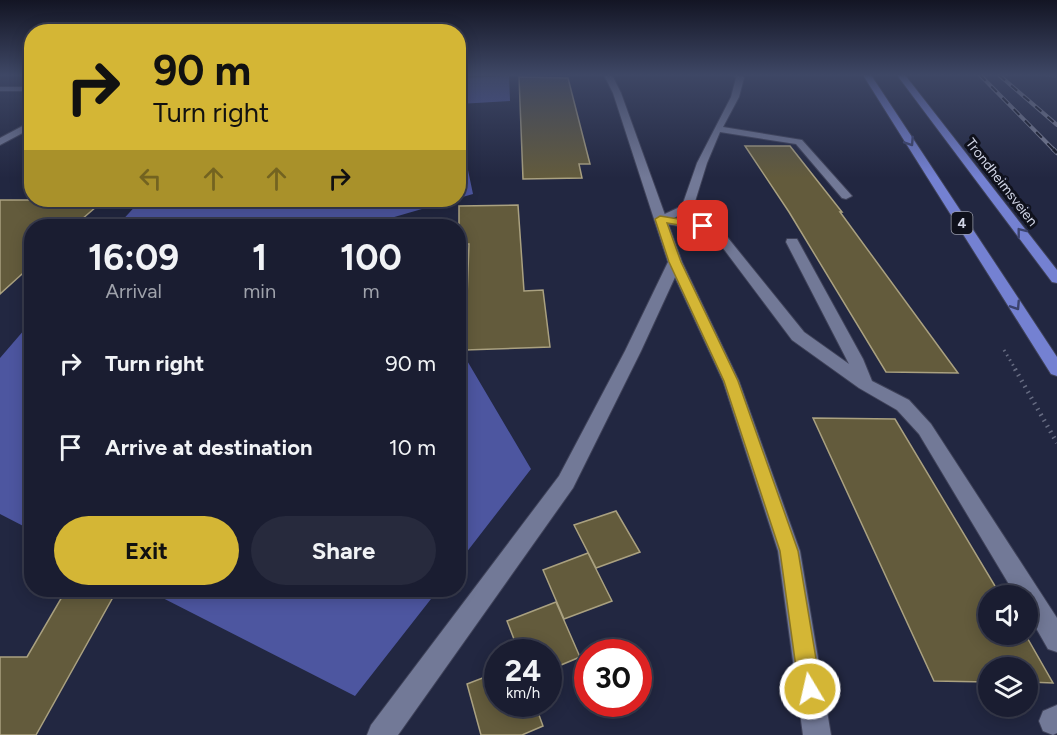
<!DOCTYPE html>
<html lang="en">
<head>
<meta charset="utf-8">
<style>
	body { margin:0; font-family:Figtree,sans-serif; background:#272a3d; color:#f1f3f6; height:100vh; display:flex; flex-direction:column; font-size:22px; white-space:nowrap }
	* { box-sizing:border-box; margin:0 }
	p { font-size:20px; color:#9fa2ab }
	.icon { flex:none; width:33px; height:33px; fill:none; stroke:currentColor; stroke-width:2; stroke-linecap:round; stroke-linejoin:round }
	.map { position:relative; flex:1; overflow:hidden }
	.side { position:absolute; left:24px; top:219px; width:442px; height:378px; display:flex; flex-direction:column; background:#1a1d31; border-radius:24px; box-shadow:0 3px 15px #0003,0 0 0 2px #383b4d }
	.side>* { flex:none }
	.top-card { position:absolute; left:24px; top:24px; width:442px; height:183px; border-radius:24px; box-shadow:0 3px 15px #0003,0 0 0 2px #383b4d; background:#d4b635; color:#111; overflow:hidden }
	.controls { position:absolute; left:978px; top:585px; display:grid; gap:12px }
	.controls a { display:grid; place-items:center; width:60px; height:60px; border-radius:50%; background:#1a1d31; box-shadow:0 3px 15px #0003,0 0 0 2px #383b4d; font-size:30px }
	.speed { position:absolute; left:484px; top:639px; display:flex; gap:12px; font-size:30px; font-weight:700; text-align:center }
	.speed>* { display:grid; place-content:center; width:78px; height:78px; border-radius:50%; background:#1a1d31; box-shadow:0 3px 15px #0003,0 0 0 2px #383b4d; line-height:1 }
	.speed small { font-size:15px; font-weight:400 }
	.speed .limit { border:9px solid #d22; background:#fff; color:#111 }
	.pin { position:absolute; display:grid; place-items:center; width:51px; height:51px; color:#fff; margin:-26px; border-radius:12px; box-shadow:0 3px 9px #0006 }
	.me { position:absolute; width:66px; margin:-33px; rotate:351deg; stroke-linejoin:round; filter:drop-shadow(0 0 4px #0008) }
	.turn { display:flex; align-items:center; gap:21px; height:126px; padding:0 30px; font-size:27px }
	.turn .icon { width:78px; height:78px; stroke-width:2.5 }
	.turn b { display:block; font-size:42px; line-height:51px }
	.lanes { display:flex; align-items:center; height:57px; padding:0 30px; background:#0003; justify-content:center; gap:30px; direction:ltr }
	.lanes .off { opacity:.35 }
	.eta { display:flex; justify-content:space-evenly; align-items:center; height:102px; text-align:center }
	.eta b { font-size:36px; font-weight:700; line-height:42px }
	.cta { display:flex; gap:12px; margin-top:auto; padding:12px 30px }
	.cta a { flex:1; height:69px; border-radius:36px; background:#d4b635; color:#111; font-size:24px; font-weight:700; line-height:69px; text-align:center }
	.cta a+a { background:#272a3d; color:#f1f3f6 }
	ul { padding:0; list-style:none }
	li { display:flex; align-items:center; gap:18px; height:84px; padding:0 30px }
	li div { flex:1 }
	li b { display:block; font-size:22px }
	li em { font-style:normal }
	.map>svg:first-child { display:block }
	.forest { fill:#4d56a0 }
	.building { fill:#635b3c; stroke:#aaa180; stroke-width:1.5 }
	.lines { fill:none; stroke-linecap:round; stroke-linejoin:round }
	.service-casing { stroke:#3f4259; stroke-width:2 }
	.minor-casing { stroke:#3f4259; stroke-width:2 }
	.trunk-casing { stroke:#3f4259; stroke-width:2 }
	.path-far2 { stroke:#676c82; stroke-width:2; stroke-dasharray:1 2; stroke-linecap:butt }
	.path-far1 { stroke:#676c82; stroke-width:3; stroke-dasharray:1.5 4; stroke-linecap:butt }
	.path { stroke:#676c82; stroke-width:4.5; stroke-dasharray:1.5 5; stroke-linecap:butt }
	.service { fill:#727997; fill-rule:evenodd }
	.minor { fill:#727997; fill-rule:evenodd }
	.trunk { fill:#7481d2; fill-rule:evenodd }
	.rail-far1-casing { stroke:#7f8398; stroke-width:4 }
	.rail-casing { stroke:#7f8398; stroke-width:4.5 }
	.rail-far1 { stroke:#0f111c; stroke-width:2; stroke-dasharray:8; stroke-linecap:butt }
	.rail { stroke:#0f111c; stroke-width:3; stroke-dasharray:9; stroke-linecap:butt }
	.oneway { stroke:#3c436e }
	.route { fill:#d4b635; stroke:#8a7622; stroke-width:1.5 }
	.labels { text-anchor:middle; stroke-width:6; stroke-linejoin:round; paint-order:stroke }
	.far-street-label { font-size:14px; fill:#d1d5e6; stroke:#0f111c }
	.shield { fill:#0f111c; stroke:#979aa9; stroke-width:1.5 }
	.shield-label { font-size:14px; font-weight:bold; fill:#d1d5e6 }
</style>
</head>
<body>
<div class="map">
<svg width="1057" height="735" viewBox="0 0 1057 735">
	<rect width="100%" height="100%" fill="#222741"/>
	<!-- forest -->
	<path class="forest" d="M509 76 510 101 459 104V78Z
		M459 127 473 194 459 198Z
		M141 200H453L384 220 388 226H117Z
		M31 322V530L0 514V358Z
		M459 347 531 469 459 562Z
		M147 590H438L355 696Z"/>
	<!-- building -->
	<path class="building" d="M519 77 568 78 590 164H579L582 178 523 179Z
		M745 146H790L842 212H840L958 373 886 372 789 212Z
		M0 200H104L74 226H32V265L0 294Z
		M518 205 524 291 543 290 550 347 465 350 469 244H459V206Z
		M813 418 895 419 1001 596H988V634H1025L1053 683 1028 682V668H988V682L934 681Z
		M616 511 640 552 596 568 574 525Z
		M588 553 612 601 564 619 543 570Z
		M66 590H117L36 735H0V657H27Z
		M556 602 580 657 549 670V652H519L507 621Z
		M498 672V704H535L543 726 522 735H481L467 684Z"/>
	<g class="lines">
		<defs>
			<path id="service" d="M734 75H742L744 78 739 97 723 127 802 140 852 196 846 199 842 198 796 144 720 132 707 163 693 208 674 218 707 223 728 238 804 332 849 364 786 242 787 239H797L863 359 872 381 909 400 931 424 1057 618V652L1048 649 1028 614V596H1016L919 434 897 410 859 388 792 340 720 244 699 229 660 223 654 219 682 206 697 163 731 97 736 78Z
				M0 87H32V91H0Z
				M32 121V128L0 145V138Z
				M675 258 682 262 641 351 573 488 398 735H367L371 725 559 476 625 351 668 262Z
				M1057 705V733L1053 735 1043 731 1039 721 1043 711Z"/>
			<path id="minor" d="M604 75H612L621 93 682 262 739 381 800 551 831 735H803L778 551 723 381 668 262 613 93Z"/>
			<path id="trunk" d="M863 75H871L1057 357V376L1051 374Z
				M897 75H905L1057 270V283L1052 282Z"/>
		</defs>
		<!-- service casing -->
		<use href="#service" class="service-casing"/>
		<!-- minor casing -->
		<use href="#minor" class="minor-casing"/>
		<!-- trunk casing -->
		<use href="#trunk" class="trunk-casing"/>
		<!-- path-far2 -->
		<path class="path-far2" d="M1043 75 1057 77"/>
		<!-- path-far1 -->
		<path class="path-far1" d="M1004 350 1016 370"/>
		<!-- path -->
		<path class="path" d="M1015 369 1057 443"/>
		<!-- service -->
		<use href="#service" class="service"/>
		<!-- minor -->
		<use href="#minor" class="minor"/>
		<!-- trunk -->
		<use href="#trunk" class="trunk"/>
		<defs>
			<path id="rail-far1" d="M980 75 1054 150
				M999 75 1057 125"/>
			<path id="rail" d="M1053 149 1057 153"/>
		</defs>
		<!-- rail-far1 casing -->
		<use href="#rail-far1" class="rail-far1-casing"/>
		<!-- rail casing -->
		<use href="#rail" class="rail-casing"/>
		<!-- rail-far1 -->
		<use href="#rail-far1" class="rail-far1"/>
		<!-- rail -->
		<use href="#rail" class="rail"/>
	</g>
	<!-- one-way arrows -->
	<defs><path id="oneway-chevron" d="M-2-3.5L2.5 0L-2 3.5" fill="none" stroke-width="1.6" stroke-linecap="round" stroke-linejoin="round" transform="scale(1.5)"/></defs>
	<g class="oneway">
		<use href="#oneway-chevron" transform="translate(910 142) rotate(57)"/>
		<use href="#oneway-chevron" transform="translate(1021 232) rotate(-128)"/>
		<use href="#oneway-chevron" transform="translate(1016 306) rotate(57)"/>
	</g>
	<!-- sky -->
	<linearGradient id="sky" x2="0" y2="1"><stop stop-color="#131524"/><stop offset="0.42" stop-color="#3e4765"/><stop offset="1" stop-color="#3e4765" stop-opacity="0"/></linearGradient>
	<rect width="1057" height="178" fill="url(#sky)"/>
	<!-- route -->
	<path class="route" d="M660 216 703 223 708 226 703 229 667 223 681 262 738 381 798 551 821 689 818 697 810 700 802 697 799 689 780 551 724 381 669 262 655 219Z"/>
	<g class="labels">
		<!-- far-street labels -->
		<g class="far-street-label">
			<text transform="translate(1002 182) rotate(52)" y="5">Trondheimsveien</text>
		</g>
		<!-- shield labels -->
		<rect class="shield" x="951.5" y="212" width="21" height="22" rx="4.5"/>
		<g class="shield-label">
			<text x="962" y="228">4</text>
		</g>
	</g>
</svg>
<div class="controls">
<a><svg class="icon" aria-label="sound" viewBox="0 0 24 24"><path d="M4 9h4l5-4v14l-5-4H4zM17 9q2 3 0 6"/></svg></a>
<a><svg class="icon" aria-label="layers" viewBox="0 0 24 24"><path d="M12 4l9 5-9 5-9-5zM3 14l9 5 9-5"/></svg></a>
</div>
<div class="speed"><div>24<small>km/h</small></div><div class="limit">30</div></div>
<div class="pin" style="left:703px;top:226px;background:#d93025"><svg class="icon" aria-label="arrive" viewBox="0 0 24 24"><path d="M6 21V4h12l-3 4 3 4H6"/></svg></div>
<svg class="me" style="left:810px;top:689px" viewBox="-20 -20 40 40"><circle r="17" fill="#d4b635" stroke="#fff" stroke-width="3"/><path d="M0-11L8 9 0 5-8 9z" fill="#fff"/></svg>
<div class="top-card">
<div class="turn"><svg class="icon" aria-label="right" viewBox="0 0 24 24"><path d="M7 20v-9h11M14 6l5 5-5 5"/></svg><div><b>90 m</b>Turn right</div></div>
<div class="lanes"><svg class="icon off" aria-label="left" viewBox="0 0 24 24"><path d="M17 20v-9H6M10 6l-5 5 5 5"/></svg><svg class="icon off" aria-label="ahead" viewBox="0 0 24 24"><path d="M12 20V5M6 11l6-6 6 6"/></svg><svg class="icon off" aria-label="ahead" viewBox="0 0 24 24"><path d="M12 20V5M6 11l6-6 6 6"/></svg><svg class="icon" aria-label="right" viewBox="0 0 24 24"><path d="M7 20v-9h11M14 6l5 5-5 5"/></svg></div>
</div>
<section class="side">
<div class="eta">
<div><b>16:09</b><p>Arrival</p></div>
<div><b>1</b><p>min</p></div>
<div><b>100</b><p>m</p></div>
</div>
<ul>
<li><svg class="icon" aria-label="right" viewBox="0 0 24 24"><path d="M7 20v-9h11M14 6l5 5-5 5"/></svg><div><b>Turn right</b></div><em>90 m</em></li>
<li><svg class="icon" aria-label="arrive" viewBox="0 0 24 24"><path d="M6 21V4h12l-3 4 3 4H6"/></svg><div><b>Arrive at destination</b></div><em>10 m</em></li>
</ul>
<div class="cta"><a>Exit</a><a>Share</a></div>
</section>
</div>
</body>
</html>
